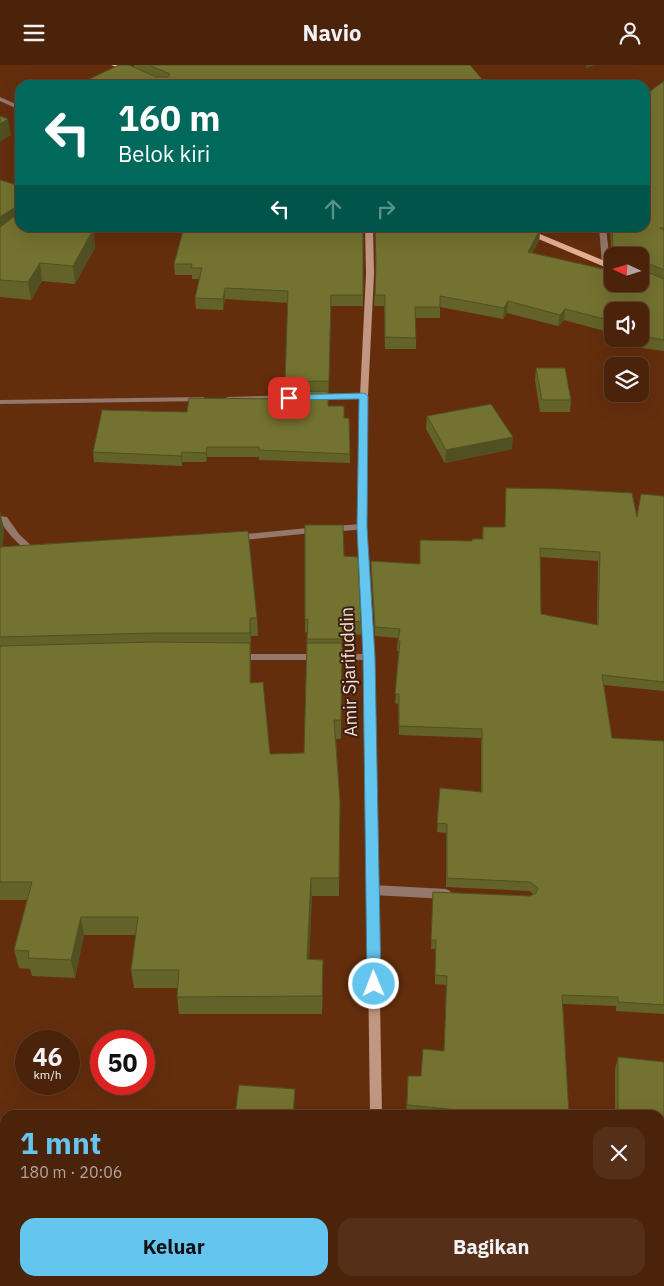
<!DOCTYPE html>
<html lang="id">
<head>
<meta charset="utf-8">
<style>
	body { margin:0; font-family:"IBM Plex Sans",sans-serif; background:#552f18; color:#f1f3f6; height:100vh; display:flex; flex-direction:column; font-size:19px; white-space:nowrap }
	* { box-sizing:border-box; margin:0 }
	p { font-size:16px; color:#b2a49c }
	.icon { flex:none; width:28px; height:28px; fill:none; stroke:currentColor; stroke-width:2; stroke-linecap:round; stroke-linejoin:round }
	.map { position:relative; flex:1; overflow:hidden }
	.side { position:absolute; left:0px; top:1045px; width:665px; height:176px; display:flex; flex-direction:column; background:#4b220a; border-radius:15px 15px 0 0; box-shadow:0 5px 20px #0002,0 0 0 1px #623f2b }
	.side>* { flex:none }
	.guide { position:absolute; left:15px; top:15px; width:635px; height:152px; border-radius:15px; box-shadow:0 5px 20px #0002,0 0 0 1px #623f2b; background:#00695c; color:#fff; overflow:hidden }
	.needle { width:32px; rotate:274deg }
	.buttons { position:absolute; left:604px; top:182px; display:grid; gap:10px }
	.buttons a { display:grid; place-items:center; width:45px; height:45px; border-radius:10px; background:#4b220a; box-shadow:0 5px 20px #0002,0 0 0 1px #623f2b; font-size:25px }
	.speed { position:absolute; left:15px; top:965px; display:flex; gap:10px; font-size:25px; font-weight:700; text-align:center }
	.speed>* { display:grid; place-content:center; width:65px; height:65px; border-radius:50%; background:#4b220a; box-shadow:0 5px 20px #0002,0 0 0 1px #623f2b; line-height:1 }
	.speed small { font-size:12px; font-weight:400 }
	.speed .limit { border:8px solid #d22; background:#fff; color:#111 }
	.pin { position:absolute; display:grid; place-items:center; width:42px; height:42px; color:#fff; margin:-21px; border-radius:10px; box-shadow:0 2px 8px #0006 }
	.me { position:absolute; width:55px; margin:-28px; rotate:359deg; stroke-linejoin:round; filter:drop-shadow(0 0 4px #0008) }
	.turn { display:flex; align-items:center; gap:18px; height:105px; padding:0 20px; font-size:22px }
	.turn .icon { width:65px; height:65px; stroke-width:2.5 }
	.turn b { display:block; font-size:35px; line-height:42px }
	.lanes { display:flex; align-items:center; height:48px; padding:0 20px; background:#0003; justify-content:center; gap:25px; direction:ltr }
	.lanes .off { opacity:.35 }
	.round { display:grid; place-items:center; flex:none; width:52px; height:52px; border-radius:15px; background:#552f18 }
	.summary { display:flex; align-items:center; justify-content:space-between; height:85px; padding:0 20px }
	h1 { font-size:30px; font-weight:700; line-height:38px; color:#64c5ee }
	.button { display:flex; gap:10px; margin-top:auto; padding:10px 20px }
	.button a { flex:1; height:58px; border-radius:15px; background:#64c5ee; color:#111; font-size:20px; font-weight:700; line-height:58px; text-align:center }
	.button a+a { background:#552f18; color:#f1f3f6 }
	header { display:flex; justify-content:space-between; align-items:center; height:65px; padding:0 20px; background:#4b220a; font-size:22px; font-weight:700 }
	.map>svg:first-child { display:block }
	.lines { fill:none; stroke-linecap:round; stroke-linejoin:round }
	.lane { fill:#93786b; fill-rule:evenodd }
	.street { fill:#93786b; fill-rule:evenodd }
	.secondary { fill:#c29782; fill-rule:evenodd }
	.primary { fill:#e6af93; fill-rule:evenodd }
	.wall { fill:#636229; fill-rule:evenodd }
	.shaded-wall { fill:#505022 }
	.building { fill:#737230; stroke:#505022; fill-rule:evenodd }
	.route { fill:#64c5ee; stroke:#41809b }
	.labels { text-anchor:middle; stroke-width:4; stroke-linejoin:round; paint-order:stroke }
	.street-label { font-size:18px; fill:#fadfd1; stroke:#381f12 }
</style>
</head>
<body>
<header><svg class="icon" aria-label="menu" viewBox="0 0 24 24"><path d="M4 6h16M4 12h16M4 18h16"/></svg>Navio<svg class="icon" aria-label="person" viewBox="0 0 24 24"><circle cx="12" cy="8" r="4"/><path d="M4 21q1-7 8-7t8 7"/></svg></header>
<div class="map">
<svg width="664" height="1221" viewBox="0 0 664 1221">
	<rect width="100%" height="100%" fill="#642e0d"/>
	<g class="lines">
		<!-- lane -->
		<path class="lane" d="M0 32 20 41V45L0 36Z
			M364 329H367V333L316 334 312 332 316 330Z
			M296 330 300 332 299 334 228 336 224 334 228 332Z
			M201 332H204V336L0 339V335Z
			M0 451 7 452 19 469 38 487 40 489 38 491H32C22 482 0 463 0 451Z
			M362 459 365 460 367 462 365 464 332 467 327 464 332 461Z
			M318 462 321 463 323 465 321 467 235 476 230 473 235 470Z
			M238 589H369L374 592 369 595H238L233 592Z
			M5 1153V1168L0 1170V1155Z"/>
		<!-- street -->
		<path class="street" d="M599 162H606L610 199 606 201 602 199Z
			M373 820 446 824 450 826 452 829 450 832 446 834 373 830 369 828 367 825 369 822Z"/>
		<!-- secondary -->
		<path class="secondary" d="M365 162H373L374 209 368 331 367 462 374 592 382 1050H370L364 592 357 462 360 331 366 209Z
			M373 1216H387V1221H373Z"/>
		<!-- primary -->
		<path class="primary" d="M111 0H122L169 20H158Z
			M510 162H523L612 199V205Z"/>
	</g>
	<!-- wall -->
	<path class="wall" d="M134 0H470L87 19V15L134 2Z
		M664 16V286L641 283 642 275 636 274H640V246H612V268L564 255 558 261 507 248 503 254 440 242V253H416V284H385L384 241H374L376 205 375 162H546L543 168 540 167 539 176 532 188 611 206 612 198V197L610 162H645ZM612 191H640L612 219Z
		M0 115 20 121V162H97L93 165 95 183 75 219 42 216 31 235 0 232Z
		M363 162V241H331L328 341 344 353H349L350 398 259 395V392H207L206 397H182V401L94 397 93 387 187 347 284 334 285 327 288 238 225 234 223 245 196 244 195 233 199 214H192V210H175L174 199Z
		M536 303 571 335 570 347H540L535 315Z
		M427 351 512 384 445 398 426 364Z
		M506 423 637 452 664 431V626L604 620 612 673 664 676V949L616 946V941L563 939 569 1050H417L406 1049 408 1011H421L444 986 446 920 435 919V884H431L433 827 530 831 533 829 529 826 446 822V768L437 767 440 723 481 727V673L399 670 398 639 395 638 400 586H397L398 573 375 571 371 506V496L419 499 472 476 482 474 483 462H505ZM540 492 598 496 597 560 541 549Z
		M0 446 4 465 2 482 257 553 258 571H251V618L270 689 304 688 307 567 305 568V555L344 491 361 557V570L342 568 341 674H336L340 737 339 831H312L309 894 323 913 322 949H179L177 932V923H134L131 905 136 870H84L75 913 32 911 30 904 19 903 14 885 27 835H0Z
		M618 992 664 997V1069H660V1050H615V1004Z
		M98 1216H351V1221H130L98 1218Z"/>
	<!-- shaded-wall -->
	<path class="shaded-wall" d="M586 0H596L586 3Z
		M8 54 11 70 0 77V59Z
		M17 141 20 158 0 172V152Z
		M72 162H97L71 182 68 165Z
		M544 162H546L543 168Z
		M93 165 95 183 75 219 73 201Z
		M540 165 539 176 527 198 528 187Z
		M642 196 641 207 640 208V198Z
		M40 198 42 216 31 235 28 217Z
		M225 223V234L223 245V234Z
		M508 236 507 248 503 254 504 243Z
		M565 244 564 255 558 261 560 250Z
		M513 372 512 384 445 398 446 385Z
		M207 382V392L206 397V388Z
		M182 387V401L181 391Z
		M0 446 4 465 1 501 0 496Z
		M250 553 251 571V587L250 568Z
		M250 578 251 596V636L250 618Z
		M311 813 312 831 308 912 307 894Z
		M81 852 84 870 75 913 71 895Z
		M323 895V913L322 949V931Z
		M295 1024 294 1050H293Z
		M79 1216H84L83 1221H79Z"/>
	<!-- building -->
	<path class="building" d="M119 0H129L156 12H168L170 9 149 0H470L487 20H84L91 17 87 15Z
		M664 16V163H660L664 165V205L642 196 640 198V191H615V188L613 186 612 162H645V30Z
		M0 51 8 54 0 59Z
		M0 115 20 121V144L17 141 0 152Z
		M20 147V162H72L68 165H93L73 201 40 198 28 217 0 215V162Z
		M184 162H363V230H331L329 316 285 317 288 226 225 223 223 234 195 233 202 203H191L192 199H174Z
		M375 162H534L540 165 528 187 612 206V219H640V204L664 214V275L642 271 644 264 640 263V246H612V256L565 244 560 250 508 236 504 243 440 231V242H415L416 273 385 272V230H375L376 198Z
		M536 303H565L571 335H542Z
		M328 326V341H344V353H349L350 389 259 385V382H207L206 388 182 387 181 391 93 387 102 345 187 347 189 333 284 334V327Z
		M491 339 513 372 446 385 427 351Z
		M506 423 560 424 632 428 637 452 641 429 664 431V617L602 610 612 673 664 676V940L618 937V932L562 930 569 1050H553L509 1046V1050L407 1040 408 1011H421L423 984 444 986 447 911 435 910 436 875H431L433 827 530 831 536 828 538 823 530 817 447 813V759L437 758 440 723 482 727V664L399 661V629H395L400 576H398L400 564 375 562 371 496 420 499V475L472 476V474H483V462H505ZM540 483 600 487 598 560 541 549Z
		M305 460H343L344 491 358 492 361 557 342 555V574H307L308 554 305 555Z
		M248 466 257 553H250V568H153L0 572V482Z
		M153 577 250 578V618L263 617 270 689 304 688 307 578H342L341 655H334L340 737 339 813H311L307 894 323 895 322 931 177 932 179 905H131L138 852H81L71 895 28 893 29 886 14 885 32 817H0V581Z
		M618 992 664 997V1058L660 1057V1050H618Z
		M239 1020 295 1024 293 1050H235Z
		M20 1216H79V1221H19Z
		M175 1216H350V1221H201V1219Z
		M456 1216H485V1221H456Z"/>
	<!-- route -->
	<path class="route" d="M364 328 368 331 367 462 375 592 381 919 379 923 374 925 369 923 367 919 363 592 357 462 359 334 289 335 284 333 289 330Z"/>
	<g class="labels">
		<!-- street labels -->
		<g class="street-label">
			<text transform="translate(349 607) rotate(-92)" y="6">Amir Sjarifuddin</text>
		</g>
	</g>
</svg>
<div class="buttons">
<a><svg class="needle" viewBox="-14 -14 28 28"><path d="M0-13l5 13h-10z" fill="#e53935"/><path d="M0 13l5-13h-10z" fill="#b2a49c"/></svg></a>
<a><svg class="icon" aria-label="sound" viewBox="0 0 24 24"><path d="M4 9h4l5-4v14l-5-4H4zM17 9q2 3 0 6"/></svg></a>
<a><svg class="icon" aria-label="layers" viewBox="0 0 24 24"><path d="M12 4l9 5-9 5-9-5zM3 14l9 5 9-5"/></svg></a>
</div>
<div class="speed"><div>46<small>km/h</small></div><div class="limit">50</div></div>
<div class="pin" style="left:289px;top:333px;background:#d93025"><svg class="icon" aria-label="arrive" viewBox="0 0 24 24"><path d="M6 21V4h12l-3 4 3 4H6"/></svg></div>
<svg class="me" style="left:374px;top:919px" viewBox="-20 -20 40 40"><circle r="17" fill="#64c5ee" stroke="#fff" stroke-width="3"/><path d="M0-11L8 9 0 5-8 9z" fill="#fff"/></svg>
<div class="guide">
<div class="turn"><svg class="icon" aria-label="left" viewBox="0 0 24 24"><path d="M17 20v-9H6M10 6l-5 5 5 5"/></svg><div><b>160 m</b>Belok kiri</div></div>
<div class="lanes"><svg class="icon" aria-label="left" viewBox="0 0 24 24"><path d="M17 20v-9H6M10 6l-5 5 5 5"/></svg><svg class="icon off" aria-label="ahead" viewBox="0 0 24 24"><path d="M12 20V5M6 11l6-6 6 6"/></svg><svg class="icon off" aria-label="right" viewBox="0 0 24 24"><path d="M7 20v-9h11M14 6l5 5-5 5"/></svg></div>
</div>
<section class="side">
<div class="summary"><div><h1>1 mnt</h1><p>180 m · 20:06</p></div><a class="round"><svg class="icon" aria-label="close" viewBox="0 0 24 24"><path d="M6 6l12 12M18 6L6 18"/></svg></a></div>
<div class="button"><a>Keluar</a><a>Bagikan</a></div>
</section>
</div>
</body>
</html>
